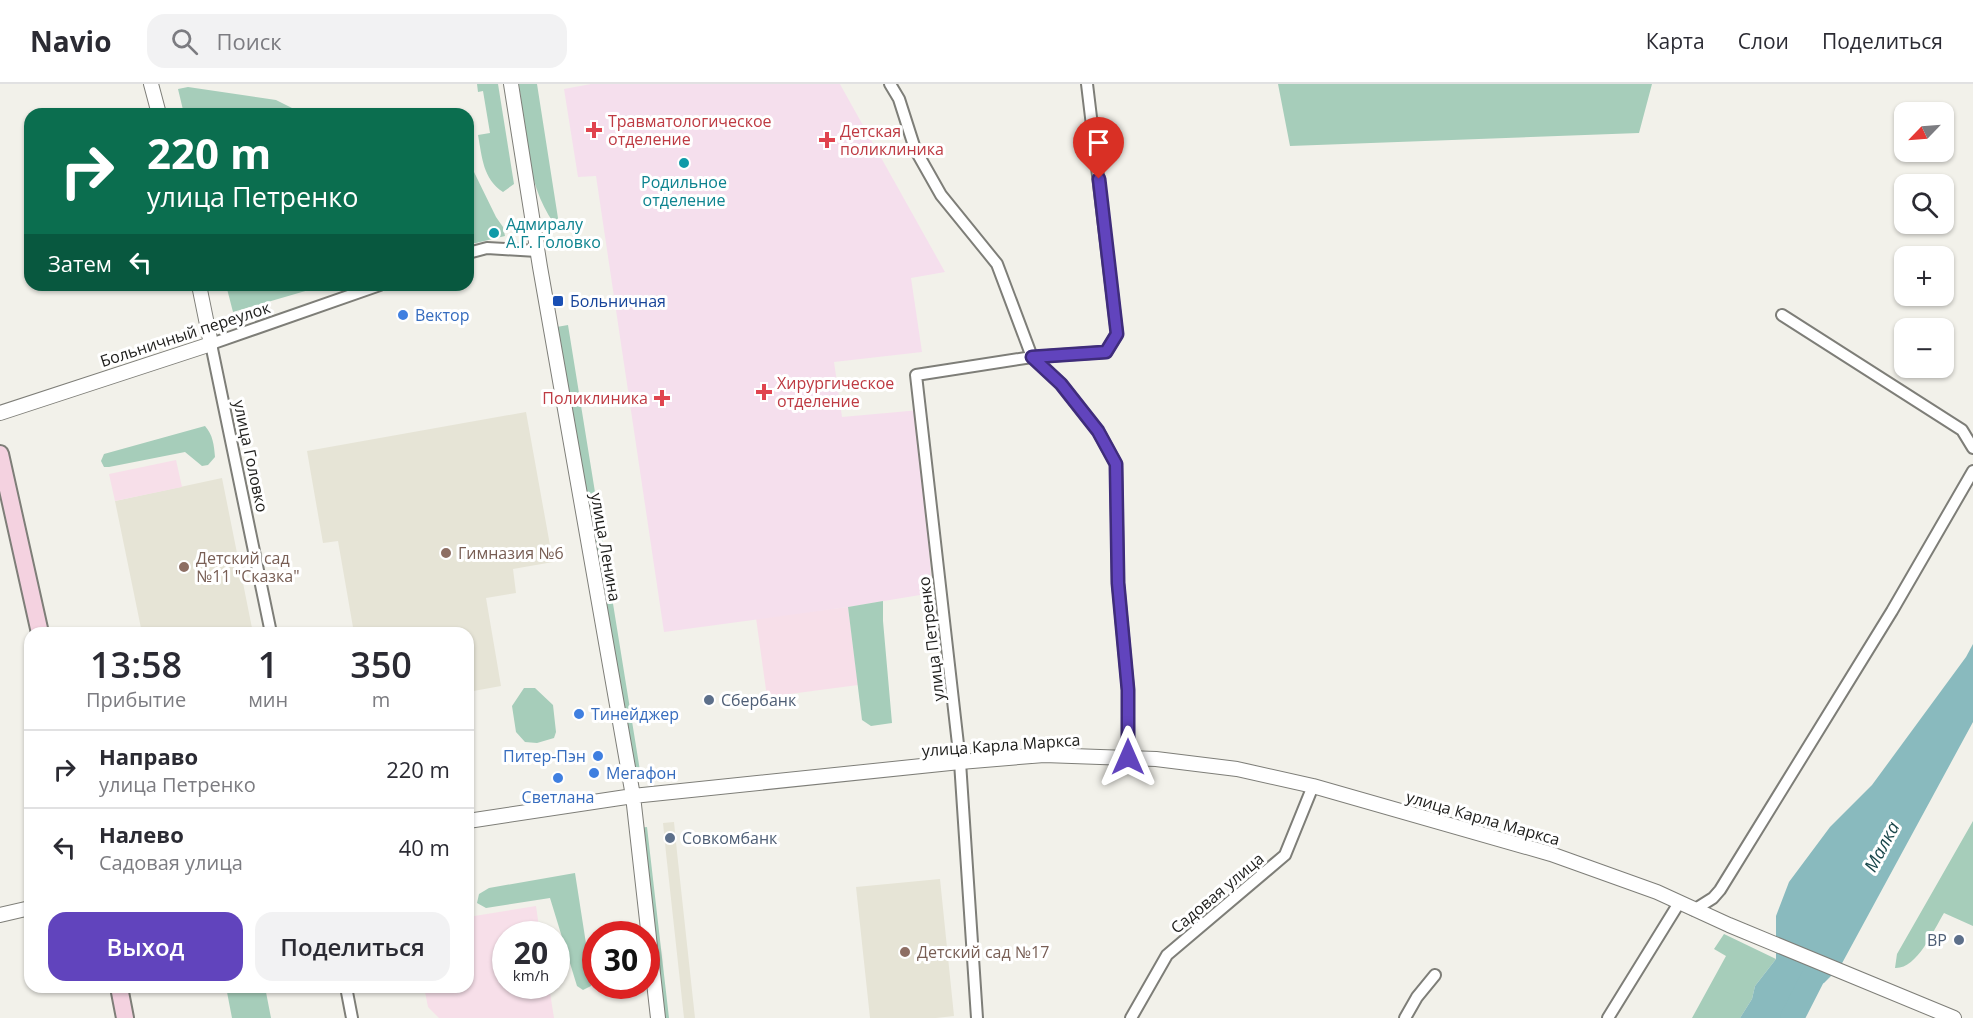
<!DOCTYPE html>
<html lang="ru">
<head>
<meta charset="utf-8">
<style>
	body { margin:0; font-family:"Open Sans",sans-serif; background:#f2f2f3; color:#2b2b33; height:100vh; display:flex; flex-direction:column; font-size:22px; white-space:nowrap }
	* { box-sizing:border-box; margin:0 }
	p { font-size:20px; color:#7c7c81 }
	.icon { flex:none; width:33px; height:33px; fill:none; stroke:currentColor; stroke-width:2; stroke-linecap:round; stroke-linejoin:round }
	.map { position:relative; flex:1; overflow:hidden }
	.details { position:absolute; left:24px; top:543px; width:450px; height:366px; display:flex; flex-direction:column; background:#fff; border-radius:18px; box-shadow:0 2px 4px #0004 }
	.details>* { flex:none }
	.top-card { position:absolute; left:24px; top:24px; width:450px; height:183px; border-radius:18px; box-shadow:0 2px 4px #0004; background:#0b6e4f; color:#fff; overflow:hidden }
	.needle { width:39px; rotate:245deg }
	.tools { position:absolute; left:1894px; top:18px; display:grid; gap:12px }
	.tools a { display:grid; place-items:center; width:60px; height:60px; border-radius:12px; background:#fff; box-shadow:0 2px 4px #0004; font-size:30px }
	.speed { position:absolute; left:492px; top:837px; display:flex; gap:12px; font-size:30px; font-weight:700; text-align:center }
	.speed>* { display:grid; place-content:center; width:78px; height:78px; border-radius:50%; background:#fff; box-shadow:0 2px 4px #0004; line-height:1 }
	.speed small { font-size:15px; font-weight:400 }
	.speed .limit { border:9px solid #d22; background:#fff; color:#111 }
	.pin { position:absolute; display:grid; place-items:center; width:51px; height:51px; color:#fff; margin:-62px -26px; border-radius:50% 50% 50% 0; rotate:-45deg; box-shadow:0 0 6px #0007 }
	.pin .icon { rotate:45deg }
	.me { position:absolute; width:66px; margin:-33px; rotate:0deg; stroke-linejoin:round; filter:drop-shadow(0 0 4px #0008) }
	.turn { display:flex; align-items:center; gap:21px; height:126px; padding:0 24px; font-size:27px }
	.turn .icon { width:78px; height:78px; stroke-width:2.5 }
	.turn b { display:block; font-size:42px; line-height:51px }
	.then { display:flex; align-items:center; height:57px; padding:0 24px; background:#0003; gap:12px; font-size:22px }
	.eta { display:flex; justify-content:space-evenly; align-items:center; height:102px; text-align:center }
	.eta b { font-size:36px; font-weight:600; line-height:42px }
	.action { display:flex; gap:12px; margin-top:auto; padding:12px 24px }
	.action a { flex:1; height:69px; border-radius:18px; background:#6144bd; color:#fff; font-size:24px; font-weight:600; line-height:69px; text-align:center }
	.action a+a { background:#f2f2f3; color:#2b2b33 }
	ul { padding:0; list-style:none }
	li { display:flex; align-items:center; gap:18px; height:78px; padding:0 24px; border-top:2px solid #e1e1e2 }
	li div { flex:1 }
	li b { display:block; font-size:22px }
	li em { font-style:normal }
	header { display:flex; align-items:center; gap:36px; box-sizing:border-box; height:84px; padding:0 30px; background:#fff; border-bottom:2px solid #e1e1e2 }
	header strong { font-size:28px }
	nav { display:flex; gap:33px; margin-inline-start:auto; font-size:21px }
	.search { width:420px; height:54px; background:#f2f2f3; display:flex; align-items:center; gap:15px; box-sizing:border-box; padding:0 21px; border-radius:18px; color:#7c7c81; font-size:22px }
	.map>svg:first-child { display:block }
	.built { fill:#e6e4d6 }
	.industrial { fill:#f7dfe9 }
	.medical { fill:#f5dfed }
	.green { fill:#a6cdba }
	.water { fill:#89babe }
	.lines { fill:none; stroke-linecap:round; stroke-linejoin:round }
	.river { stroke:#89babe; stroke-width:24 }
	.minor-casing { stroke:#7e7e78; stroke-width:14 }
	.tertiary-casing { stroke:#7e7e78; stroke-width:16 }
	.secondary-casing { stroke:#7e7e78; stroke-width:20 }
	.minor { stroke:#fff; stroke-width:10 }
	.tertiary { stroke:#fff; stroke-width:14 }
	.secondary { stroke:#f4d2e0; stroke-width:16 }
	.route-casing { stroke:#3f2c7b; stroke-width:15 }
	.route { stroke:#6144bd; stroke-width:10 }
	.health-dot { fill:#e0444e; stroke:#fff; stroke-width:2 }
	.culture-dot { fill:#0f9aa8; stroke:#fff; stroke-width:2 }
	.transit-dot { fill:#1a4fb4; stroke:#fff; stroke-width:2 }
	.shop-dot { fill:#3f7fe0; stroke:#fff; stroke-width:2 }
	.education-dot { fill:#8d6e63; stroke:#fff; stroke-width:2 }
	.service-dot { fill:#5c6f8a; stroke:#fff; stroke-width:2 }
	.labels { text-anchor:middle; stroke-width:6; stroke-linejoin:round; paint-order:stroke }
	.health-label { font-size:16px; fill:#be3a42; stroke:#fff; text-anchor:start }
	.culture-label { font-size:16px; fill:#0d838f; stroke:#fff }
	.transit-label { font-size:16px; fill:#164399; stroke:#fff; text-anchor:start }
	.shop-label { font-size:16px; fill:#366cbe; stroke:#fff; text-anchor:start }
	.street-label { font-size:16px; fill:#20201e; stroke:#fff }
	.education-label { font-size:16px; fill:#785e54; stroke:#fff; text-anchor:start }
	.service-label { font-size:16px; fill:#4e5e75; stroke:#fff; text-anchor:start }
	.water-label { font-size:18px; font-style:italic; fill:#1a474b; stroke:#fff }
</style>
</head>
<body>
<header>
<strong>Navio</strong>
<div class="search"><svg class="icon" aria-label="search" viewBox="0 0 24 24"><circle cx="10" cy="10" r="6"/><path d="M15 15l6 6"/></svg>Поиск</div>
<nav><a>Карта</a><a>Слои</a><a>Поделиться</a></nav>
</header>
<div class="map">
<svg width="1973" height="934" viewBox="0 0 1973 934">
	<rect width="100%" height="100%" fill="#f2f1ea"/>
	<!-- built -->
	<path class="built" d="M526 328 553 478 513 485 516 509 486 514 501 602 468 608V549H354L338 457 323 459 307 367Z
		M222 394 253 549H142L115 417Z
		M674 738 677 768 695 934H684L666 769 663 739Z
		M940 795 954 932 936 934H870L856 803Z"/>
	<!-- industrial -->
	<path class="industrial" d="M176 376 182 403 115 417 109 390Z
		M848 523 858 601 767 613 756 534Z
		M536 822 540 850H506V902H549L554 934H439L428 923 424 903H468V833Z"/>
	<!-- medical -->
	<path class="medical" d="M591 0H840L841 2 945 188 911 194 922 268 834 278 842 333 920 326 932 509 848 523 664 548 596 92 578 93 564 5Z"/>
	<!-- green -->
	<path class="green" d="M477 0H498L514 100 503 108C483 95 482 73 478 51L490 49 483 7 478 8Z
		M519 0H537L560 147C526 107 526 50 519 0Z
		M1278 0H1652L1639 49 1290 62Z
		M188 3 276 16 304 30H184L178 5Z
		M468 86 474 88 496 133 503 143 505 152 476 159H468Z
		M226 201H326L233 228Z
		M568 241 641 693 630 694 551 244Z
		M205 342C213 351 214 361 215 373L208 381 202 382 185 368 109 383H104L101 377 104 370Z
		M883 517V537L892 639 871 642 862 636 848 523Z
		M524 604H535L553 621 556 648 554 654 537 659 525 658 516 648 512 622Z
		M1973 737V842L1944 829C1933 847 1917 885 1895 884L1897 870Z
		M647 743 669 934H658L637 744Z
		M575 789 592 898 591 902 583 906 577 902 550 814 486 824 477 819 479 810 489 804Z
		M1724 850 1776 875 1755 902 1752 915 1740 934H1692L1726 872 1714 865Z
		M226 903H265L271 934H232Z"/>
	<!-- water -->
	<path class="water" d="M1973 560V638L1840 883 1824 899 1814 902 1804 908 1792 934H1740L1752 915 1755 902 1776 875V832L1789 798 1830 743 1872 701 1966 573Z"/>
	<g class="lines">
		<!-- river -->
		<path class="river" d="M1792 934 1818 883"/>
		<defs>
			<path id="minor" d="M890 0 899 15 915 65 941 111 997 180 1032 273 1061 300 1098 347 1116 380 1118 499 1128 606V673
				M468 169 487 164 537 167
				M1782 231 1962 346 1973 364
				M271 549 211 260 380 201
				M1694 826 1713 814 1720 806 1892 527 1973 387
				M346 903 352 934
				M977 934 960 678 916 291 1032 273 1106 268 1117 250 1087 0
				M1131 934 1167 871 1285 771 1313 702
				M1405 934 1417 913 1435 891
				M1608 934 1679 819"/>
			<path id="tertiary" d="M151 0 159 30
				M511 0 540 183 633 712 658 934
				M0 329 211 260 199 201
				M468 737 633 712 960 678 1044 671 1156 675 1237 685 1313 702 1551 770 1657 808 1729 841 1954 934
				M0 831 30 824"/>
			<path id="secondary" d="M0 370 40 549
				M119 903 125 934"/>
		</defs>
		<!-- minor casing -->
		<use href="#minor" class="minor-casing"/>
		<!-- tertiary casing -->
		<use href="#tertiary" class="tertiary-casing"/>
		<!-- secondary casing -->
		<use href="#secondary" class="secondary-casing"/>
		<!-- minor -->
		<use href="#minor" class="minor"/>
		<!-- tertiary -->
		<use href="#tertiary" class="tertiary"/>
		<!-- secondary -->
		<use href="#secondary" class="secondary"/>
	</g>
	<g class="lines">
		<defs>
			<path id="route" d="M1099 95 1117 250 1106 268 1032 273 1061 300 1098 347 1116 380 1118 499 1128 606V673"/>
		</defs>
		<!-- route casing -->
		<use href="#route" class="route-casing"/>
		<!-- route -->
		<use href="#route" class="route"/>
	</g>
	<!-- markers -->
	<g class="health-dot">
		<path d="M591 37h6v6h6v6h-6v6h-6v-6h-6v-6h6z"/>
		<path d="M824 47h6v6h6v6h-6v6h-6v-6h-6v-6h6z"/>
		<path d="M761 299h6v6h6v6h-6v6h-6v-6h-6v-6h6z"/>
		<path d="M659 305h6v6h6v6h-6v6h-6v-6h-6v-6h6z"/>
	</g>
	<g class="culture-dot">
		<circle cx="684" cy="79" r="6"/>
		<circle cx="494" cy="149" r="6"/>
	</g>
	<rect class="transit-dot" x="552" y="211" width="12" height="12" rx="3"/>
	<g class="shop-dot">
		<circle cx="403" cy="231" r="6"/>
		<circle cx="579" cy="630" r="6"/>
		<circle cx="598" cy="672" r="6"/>
		<circle cx="594" cy="689" r="6"/>
		<circle cx="558" cy="694" r="6"/>
	</g>
	<g class="education-dot">
		<circle cx="446" cy="469" r="6"/>
		<circle cx="184" cy="483" r="6"/>
		<circle cx="905" cy="868" r="6"/>
	</g>
	<g class="service-dot">
		<circle cx="709" cy="616" r="6"/>
		<circle cx="670" cy="754" r="6"/>
		<circle cx="1959" cy="856" r="6"/>
	</g>
	<g class="labels">
		<!-- health labels -->
		<g class="health-label">
			<text x="608" y="43">Травматологическое<tspan x="608" dy="18">отделение</tspan></text>
			<text x="840" y="53">Детская<tspan x="840" dy="18">поликлиника</tspan></text>
			<text x="777" y="305">Хирургическое<tspan x="777" dy="18">отделение</tspan></text>
			<text x="648" y="320" text-anchor="end">Поликлиника</text>
		</g>
		<!-- culture labels -->
		<g class="culture-label">
			<text x="684" y="104">Родильное<tspan x="684" dy="18">отделение</tspan></text>
			<text x="506" y="146" text-anchor="start">Адмиралу<tspan x="506" dy="18">А.Г. Головко</tspan></text>
		</g>
		<!-- transit labels -->
		<g class="transit-label">
			<text x="570" y="223">Больничная</text>
		</g>
		<!-- shop labels -->
		<g class="shop-label">
			<text x="415" y="237">Вектор</text>
			<text x="591" y="636">Тинейджер</text>
			<text x="586" y="678" text-anchor="end">Питер-Пэн</text>
			<text x="606" y="695">Мегафон</text>
			<text x="558" y="719" text-anchor="middle">Светлана</text>
		</g>
		<!-- street labels -->
		<g class="street-label">
			<text transform="translate(185 250) rotate(-18)" y="6">Больничный переулок</text>
			<text transform="translate(251 372) rotate(78)" y="6">улица Головко</text>
			<text transform="translate(606 463) rotate(80)" y="6">улица Ленина</text>
			<text transform="translate(931 555) rotate(-97)" y="6">улица Петренко</text>
			<text transform="translate(1001 661) rotate(-4)" y="6">улица Карла Маркса</text>
			<text transform="translate(1483 734) rotate(16)" y="6">улица Карла Маркса</text>
			<text transform="translate(1217 809) rotate(-40)" y="6">Садовая улица</text>
		</g>
		<!-- education labels -->
		<g class="education-label">
			<text x="458" y="475">Гимназия №6</text>
			<text x="196" y="480">Детский сад<tspan x="196" dy="18">№11 "Сказка"</tspan></text>
			<text x="917" y="874">Детский сад №17</text>
		</g>
		<!-- service labels -->
		<g class="service-label">
			<text x="721" y="622">Сбербанк</text>
			<text x="682" y="760">Совкомбанк</text>
			<text x="1947" y="862" text-anchor="end">BP</text>
		</g>
		<!-- water labels -->
		<g class="water-label">
			<text transform="translate(1882 763) rotate(-62)" y="6">Малка</text>
		</g>
	</g>
</svg>
<div class="tools">
<a><svg class="needle" viewBox="-14 -14 28 28"><path d="M0-13l5 13h-10z" fill="#e53935"/><path d="M0 13l5-13h-10z" fill="#7c7c81"/></svg></a>
<a><svg class="icon" aria-label="search" viewBox="0 0 24 24"><circle cx="10" cy="10" r="6"/><path d="M15 15l6 6"/></svg></a>
<a>+</a>
<a>−</a>
</div>
<div class="speed"><div>20<small>km/h</small></div><div class="limit">30</div></div>
<div class="pin" style="left:1099px;top:95px;background:#d93025"><svg class="icon" aria-label="arrive" viewBox="0 0 24 24"><path d="M6 21V4h12l-3 4 3 4H6"/></svg></div>
<svg class="me" style="left:1128px;top:673px" viewBox="-20 -20 40 40"><path d="M0-17L14 15 0 8-14 15z" fill="#6144bd" stroke="#fff" stroke-width="4"/></svg>
<div class="top-card">
<div class="turn"><svg class="icon" aria-label="right" viewBox="0 0 24 24"><path d="M7 20v-9h11M14 6l5 5-5 5"/></svg><div><b>220 m</b>улица Петренко</div></div>
<div class="then">Затем<svg class="icon" aria-label="left" viewBox="0 0 24 24"><path d="M17 20v-9H6M10 6l-5 5 5 5"/></svg></div>
</div>
<section class="details">
<div class="eta">
<div><b>13:58</b><p>Прибытие</p></div>
<div><b>1</b><p>мин</p></div>
<div><b>350</b><p>m</p></div>
</div>
<ul>
<li><svg class="icon" aria-label="right" viewBox="0 0 24 24"><path d="M7 20v-9h11M14 6l5 5-5 5"/></svg><div><b>Направо</b><p>улица Петренко</p></div><em>220 m</em></li>
<li><svg class="icon" aria-label="left" viewBox="0 0 24 24"><path d="M17 20v-9H6M10 6l-5 5 5 5"/></svg><div><b>Налево</b><p>Садовая улица</p></div><em>40 m</em></li>
</ul>
<div class="action"><a>Выход</a><a>Поделиться</a></div>
</section>
</div>
</body>
</html>
